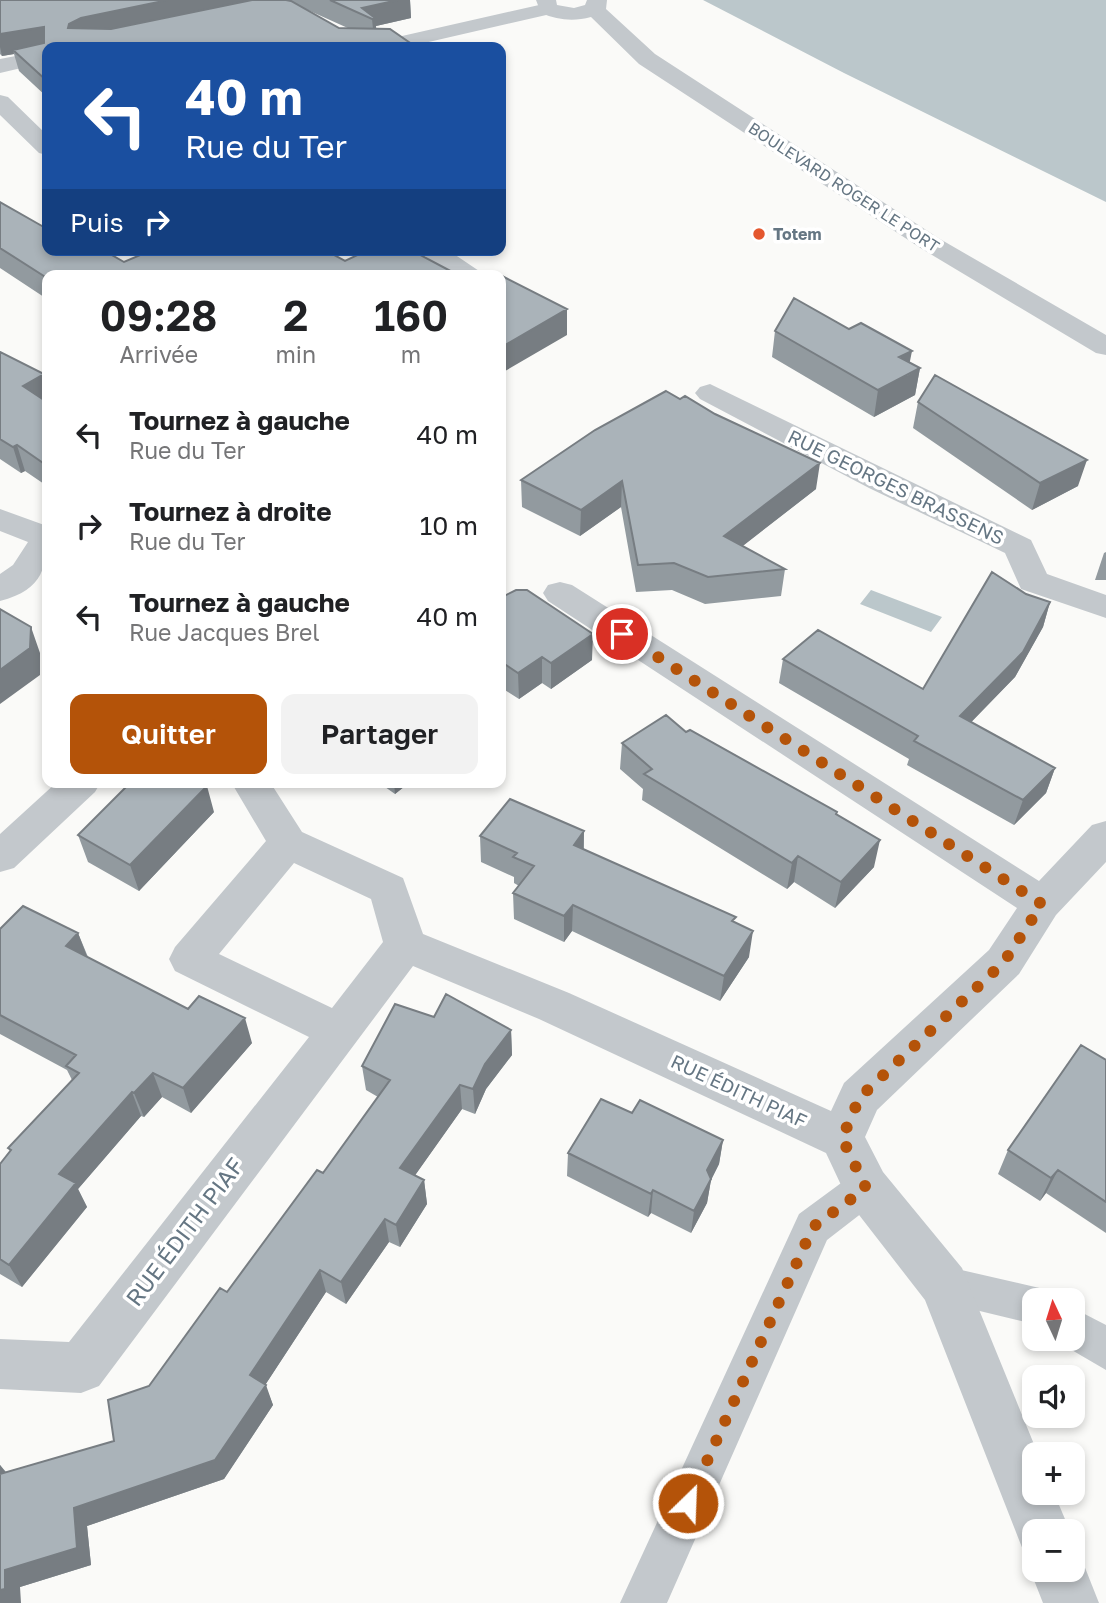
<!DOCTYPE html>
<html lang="fr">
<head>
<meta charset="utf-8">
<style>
	body { margin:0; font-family:"Golos Text",sans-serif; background:#f2f2f2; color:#202124; height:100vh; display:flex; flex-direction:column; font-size:26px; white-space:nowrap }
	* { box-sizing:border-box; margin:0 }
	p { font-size:23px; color:#757577 }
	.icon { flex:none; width:38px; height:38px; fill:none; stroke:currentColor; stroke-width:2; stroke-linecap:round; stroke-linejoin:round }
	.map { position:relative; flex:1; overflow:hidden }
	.drawer { position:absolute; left:42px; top:270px; width:464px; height:518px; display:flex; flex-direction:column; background:#fff; border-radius:14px; box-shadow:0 4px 10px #0003 }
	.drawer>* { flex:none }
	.guide { position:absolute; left:42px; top:42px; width:464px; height:214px; border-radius:14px; box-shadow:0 4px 10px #0003; background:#1a4fa0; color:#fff; overflow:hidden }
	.needle { width:46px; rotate:356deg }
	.tools { position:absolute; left:1022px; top:1288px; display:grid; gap:14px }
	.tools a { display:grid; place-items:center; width:63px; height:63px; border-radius:14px; background:#fff; box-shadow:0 4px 10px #0003; font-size:35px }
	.pin { position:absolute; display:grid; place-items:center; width:60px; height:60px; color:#fff; margin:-30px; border:4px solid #fff; border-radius:50%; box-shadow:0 2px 7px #0007 }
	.me { position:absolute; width:77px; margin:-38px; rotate:24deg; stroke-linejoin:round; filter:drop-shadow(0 0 5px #0008) }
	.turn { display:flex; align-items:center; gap:24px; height:147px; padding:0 28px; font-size:32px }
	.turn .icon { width:91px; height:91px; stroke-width:2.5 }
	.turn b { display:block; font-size:49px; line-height:60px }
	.then { display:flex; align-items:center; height:66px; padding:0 28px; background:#0003; gap:14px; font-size:26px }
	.eta { display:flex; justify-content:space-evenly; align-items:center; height:119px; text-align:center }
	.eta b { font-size:42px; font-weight:600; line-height:49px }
	.primary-button { display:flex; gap:14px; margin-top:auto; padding:14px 28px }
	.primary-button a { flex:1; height:80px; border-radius:14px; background:#b45309; color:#fff; font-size:28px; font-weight:600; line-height:80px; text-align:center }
	.primary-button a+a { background:#f2f2f2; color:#202124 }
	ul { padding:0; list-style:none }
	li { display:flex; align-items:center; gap:21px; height:91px; padding:0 28px }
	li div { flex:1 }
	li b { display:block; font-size:26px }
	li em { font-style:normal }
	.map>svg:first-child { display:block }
	.water { fill:#bbc7cb }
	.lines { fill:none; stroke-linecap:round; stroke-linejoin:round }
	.service { fill:#c3c8cc; fill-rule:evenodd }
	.minor { fill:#c3c8cc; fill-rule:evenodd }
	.tertiary { fill:#c3c8cc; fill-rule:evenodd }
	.wall { fill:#929a9f; fill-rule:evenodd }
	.shaded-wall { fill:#777d82 }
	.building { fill:#aab3b9; stroke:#777d82; stroke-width:2 }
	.route { stroke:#b45309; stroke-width:12; stroke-dasharray:0 21.6 }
	.poi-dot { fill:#e4572e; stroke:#fff; stroke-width:2.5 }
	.labels { text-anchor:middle; stroke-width:7; stroke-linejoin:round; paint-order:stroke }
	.far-street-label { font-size:16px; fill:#657683; stroke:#fff }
	.far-poi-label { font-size:16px; font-weight:bold; fill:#657683; stroke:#fff; text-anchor:start }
	.street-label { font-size:19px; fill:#657683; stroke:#fff }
	.near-street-label { font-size:23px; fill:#657683; stroke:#fff }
</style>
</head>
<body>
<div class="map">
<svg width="1106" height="1603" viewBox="0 0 1106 1603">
	<rect width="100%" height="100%" fill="#fafaf8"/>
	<!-- water -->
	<path class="water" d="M703 0H1106V202L844 73Z
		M871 590 942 617 931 632 860 604Z"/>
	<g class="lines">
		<!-- service -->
		<path class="service" d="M866 1169 880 1175 885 1187 880 1199 827 1240 667 1603H620L799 1214 852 1175Z
			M944 1266 1048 1290 1053 1300H1034V1324L930 1299 924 1285 930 1271Z
			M1073 1308 1106 1325V1370L1058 1342 1057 1339H1073Z"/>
		<!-- minor -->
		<path class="minor" d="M548 3 558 9 555 13 407 47H369L380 41Z
			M47 50V62L0 73V59Z
			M0 95 8 97 47 135V155L39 153 0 115Z
			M416 250H448L485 275H453Z
			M710 384 1031 540 1047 574 1106 595V618L1021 589 1005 553 869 488 700 399 695 393 700 387Z
			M0 509 47 526C47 567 45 589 0 601V574L13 565 28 542 0 531Z
			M560 582 572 585 1039 881 1092 825 1106 821V862L1056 915 1019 974 877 1110 865 1137 883 1172 962 1268 1038 1454H1034V1493H1054L1070 1531H1034V1555L1023 1550 925 1300 849 1202 826 1153 539 1019 413 966 99 1386 81 1393 0 1389V1339L69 1342 309 1037 175 971 169 959 175 947 266 841 231 782H270L302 832 403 878 423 934 569 993 831 1111 844 1083 989 950 1017 908 548 601 543 593 548 585ZM294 863 371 899 383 942 332 1008 219 954Z
			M57 782H101L95 792 14 868 0 872V834Z
			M1073 1548 1078 1550 1099 1603H1043L1030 1570 1034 1560V1570H1073Z"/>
		<!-- tertiary -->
		<path class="tertiary" d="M536 0H556L557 5 574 8 585 5 587 0H607L606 9 655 54 940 239 1106 335V355L1096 353 922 249 639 64 591 17C573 22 558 20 541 13Z"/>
	</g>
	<!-- wall -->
	<path class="wall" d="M0 0H410L411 18 376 26V29L47 47V97L19 71 14 54 2 56 0 54ZM301 7 350 29 339 28Z
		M0 202 42 226 124 262 345 261 47 275V299L0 268Z
		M775 331 909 362 920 368 915 395 874 417 772 357Z
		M0 352 44 374 47 385V486L25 471 21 473 0 459Z
		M680 399 816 489 742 546 785 569 781 596 705 604 672 590 636 592 621 507 580 536 522 507 521 480Z
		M918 402 1078 486 1032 510 913 428Z
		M1106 552V580H1095L1104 553Z
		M1026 594 1050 602 1043 627 1015 677 971 722 1055 768 1046 793 1014 825 907 765 909 759 779 683 783 659 923 689Z
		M500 598 592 660 551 689 542 683 519 699 500 687Z
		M686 732 837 815 874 867 835 908 794 882 787 889 642 800 643 789 620 769 622 743Z
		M378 782H410L395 794Z
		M214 812 139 891 88 862 78 835Z
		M584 831V850L735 923 749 957 720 1001 572 931 564 942 514 919 513 893 519 886 514 883V877L481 862 480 836Z
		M0 929 78 933 88 957 252 1043 191 1113 162 1097 144 1117 141 1116 78 1189 87 1207 22 1287 0 1274V1164L10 1151 8 1148 72 1080 67 1070 0 1034Z
		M434 1017 511 1030 512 1055 486 1089 475 1114 462 1109 415 1175 424 1180 427 1204 400 1247 389 1242 346 1304 326 1292 265 1385 273 1405 224 1479 87 1526 91 1565 20 1587 0 1603V1465L6 1472 114 1441 149 1386 227 1292 323 1173 378 1097 366 1090 362 1066Z
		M1106 1060V1233L1046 1193 1040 1201 998 1174 1008 1150Z
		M632 1113 723 1140 719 1164 711 1180 707 1203 691 1233 651 1213 648 1217 567 1176 568 1153Z"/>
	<!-- shaded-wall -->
	<path class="shaded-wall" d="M168 0H270L85 38 68 28 69 24 81 18Z
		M398 0H410L411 18 376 26 377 39H374L372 19 362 8Z
		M44 27 48 47 13 50 14 54 2 56 0 47V34Z
		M567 309V335L500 374V348Z
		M912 351 907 376 920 368 915 395 874 417 878 390 899 357Z
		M44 374 47 385V402L23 386Z
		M17 445 25 471 21 473 13 447Z
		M1087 460 1078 486 1032 510 1040 483Z
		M820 463 816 489 721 563 724 536Z
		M622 481 621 507 580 536 581 510Z
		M1050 602 1043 627 1015 677 953 741 960 716Z
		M31 627 40 653V675L0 704V670Z
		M593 634 592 660 551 689V663Z
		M542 657V683L519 699 518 673Z
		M1055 768 1046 793 1014 825 1023 800Z
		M394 782H410L395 794Z
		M207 786 214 812 139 891 130 865Z
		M584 831 583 857 574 845Z
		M880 840 874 867 835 908 841 882Z
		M798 856 794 882 787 889 792 863Z
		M573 905 572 931 564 942V916Z
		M753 931 749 957 720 1001 724 976Z
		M78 933 88 959 66 946Z
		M245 1018 252 1043 191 1113 183 1088Z
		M511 1030 512 1055 486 1089 475 1114 473 1089 485 1064Z
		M153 1073 162 1097 144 1117 134 1093Z
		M460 1085 462 1109 404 1191 400 1168Z
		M132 1092 141 1116 78 1189 87 1207 22 1287 9 1265 59 1174Z
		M723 1140 719 1164 711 1180 707 1203 691 1233 694 1211 707 1170Z
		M1058 1170 1046 1193 1040 1201 1051 1178Z
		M424 1180 427 1204 400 1247 396 1225Z
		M653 1190 651 1213 648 1217 651 1194Z
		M385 1219 389 1242 346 1304 341 1282Z
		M320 1270 326 1292 258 1396 250 1375Z
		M266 1385 273 1405 224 1479 87 1526 91 1565 20 1587 21 1603H0V1590L5 1570 74 1508Z
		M0 1465 14 1483 0 1474Z"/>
	<!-- building -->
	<path class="building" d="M0 0H168L81 18 69 24 68 28 111 29 252 0H286L291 1 339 28 390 29 416 47H47V81L13 50 44 43V27L0 34Z
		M330 0H398L362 8 375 18 372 19Z
		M0 202 42 226 47 224V250H103L124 262 152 250H325L345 261 368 250H411L458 275H47V278L0 248Z
		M502 276 567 309 500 348V277Z
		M794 298 849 329 861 323 912 351 899 357 920 368 878 390 775 331Z
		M0 352 44 374 23 386 47 402V464L46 465 17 445 13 447 0 439Z
		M935 375 1087 460 1040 483 918 402Z
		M666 391 680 399 685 396 715 414 820 463 724 536 785 569 708 577 674 563 638 565 622 481 581 510 521 480 595 430Z
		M992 572 1026 594 1050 602 1023 652 960 716 1055 768 1023 800 914 741 918 736 783 659 818 630 923 689Z
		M516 590H527L593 634 551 663 542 657 518 673 500 661V598Z
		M0 609 31 627 30 648 0 670Z
		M666 715 686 732 690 730 837 812 836 814 880 840 841 882 798 856 792 863 644 774 652 769 622 743Z
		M131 782H200L207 786 130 865 78 835Z
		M510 799 584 831 574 845 736 917 732 921 753 931 724 976 573 905 564 916 513 893 534 866 513 857 517 853 480 836Z
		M23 906 78 933 66 946 188 1009 199 996 245 1018 183 1088 153 1073 134 1093 132 1092 59 1174 76 1183 9 1265 0 1259V1164L11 1150 8 1148 79 1073 66 1066 76 1055 0 1015V929Z
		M446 994 511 1030 485 1064 473 1089 460 1085 400 1168 424 1180 396 1225 385 1219 341 1282 320 1270 250 1375 266 1385 215 1460 74 1508 77 1548 5 1570V1589L0 1590V1473V1474L114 1441 108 1400 149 1386 220 1288 227 1292 317 1170 323 1173 390 1080 362 1066 395 1004 434 1017Z
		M1081 1045 1106 1060V1202L1058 1170 1051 1178 1008 1150Z
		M601 1099 632 1113 640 1100 723 1140 707 1170 711 1179 694 1211 653 1190 651 1194 568 1153Z"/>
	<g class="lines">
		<!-- route -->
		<path class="route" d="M622 634 1042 904 1004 962 860 1097 842 1138 866 1188 813 1227 688 1503"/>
	</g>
	<!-- markers -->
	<circle class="poi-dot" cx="759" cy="234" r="7"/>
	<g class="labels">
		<!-- far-street labels -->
		<g class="far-street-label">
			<text transform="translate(844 187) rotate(33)" y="6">BOULEVARD ROGER LE PORT</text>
		</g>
		<!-- far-poi labels -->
		<g class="far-poi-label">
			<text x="773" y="240">Totem</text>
		</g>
		<!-- street labels -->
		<g class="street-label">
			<text transform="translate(896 487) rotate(26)" y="7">RUE GEORGES BRASSENS</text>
			<text transform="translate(739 1091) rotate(25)" y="7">RUE ÉDITH PIAF</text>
		</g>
		<!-- near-street labels -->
		<g class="near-street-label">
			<text transform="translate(185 1232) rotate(-53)" y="8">RUE ÉDITH PIAF</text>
		</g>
	</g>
</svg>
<div class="tools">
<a><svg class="needle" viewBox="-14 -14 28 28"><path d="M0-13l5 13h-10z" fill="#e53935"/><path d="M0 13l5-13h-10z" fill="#757577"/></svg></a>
<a><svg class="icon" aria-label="sound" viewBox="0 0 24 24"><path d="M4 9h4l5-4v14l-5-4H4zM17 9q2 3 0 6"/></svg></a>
<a>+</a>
<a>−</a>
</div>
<div class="pin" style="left:622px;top:634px;background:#d93025"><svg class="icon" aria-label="arrive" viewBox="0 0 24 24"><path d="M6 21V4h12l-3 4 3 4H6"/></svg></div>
<svg class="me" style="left:688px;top:1503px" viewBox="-20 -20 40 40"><circle r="17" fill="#b45309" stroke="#fff" stroke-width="3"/><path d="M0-11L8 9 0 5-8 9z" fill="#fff"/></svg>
<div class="guide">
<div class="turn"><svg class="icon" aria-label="left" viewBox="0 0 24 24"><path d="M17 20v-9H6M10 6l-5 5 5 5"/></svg><div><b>40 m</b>Rue du Ter</div></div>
<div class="then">Puis<svg class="icon" aria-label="right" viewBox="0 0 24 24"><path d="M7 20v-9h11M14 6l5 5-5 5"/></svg></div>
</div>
<section class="drawer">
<div class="eta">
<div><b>09:28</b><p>Arrivée</p></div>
<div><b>2</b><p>min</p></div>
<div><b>160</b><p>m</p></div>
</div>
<ul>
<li><svg class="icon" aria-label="left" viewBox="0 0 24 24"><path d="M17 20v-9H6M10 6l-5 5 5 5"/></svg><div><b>Tournez à gauche</b><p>Rue du Ter</p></div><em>40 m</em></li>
<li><svg class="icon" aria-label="right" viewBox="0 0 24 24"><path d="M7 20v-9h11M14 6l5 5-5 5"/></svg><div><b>Tournez à droite</b><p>Rue du Ter</p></div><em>10 m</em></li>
<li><svg class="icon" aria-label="left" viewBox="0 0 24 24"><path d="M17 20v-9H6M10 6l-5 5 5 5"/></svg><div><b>Tournez à gauche</b><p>Rue Jacques Brel</p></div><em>40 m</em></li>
</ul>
<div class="primary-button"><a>Quitter</a><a>Partager</a></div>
</section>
</div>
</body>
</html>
